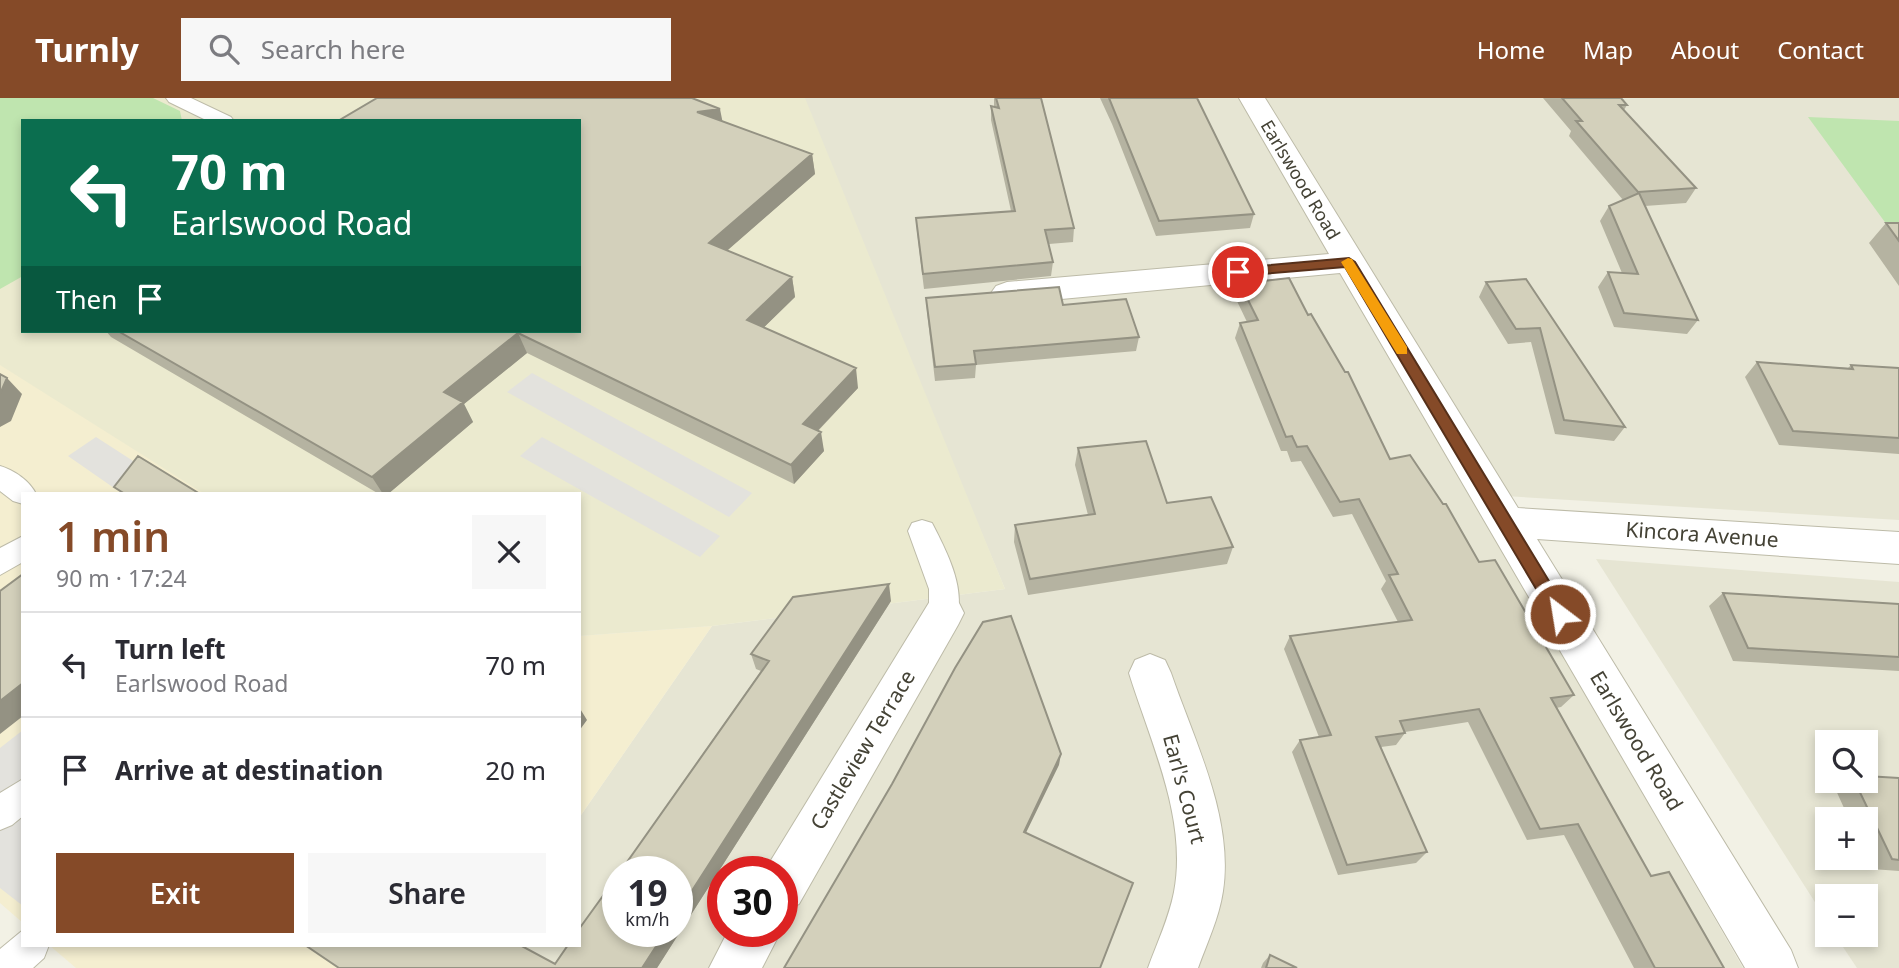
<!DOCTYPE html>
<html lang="en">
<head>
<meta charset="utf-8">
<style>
	body { margin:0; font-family:"Noto Sans",sans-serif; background:#f7f7f7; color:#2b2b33; height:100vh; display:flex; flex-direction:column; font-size:26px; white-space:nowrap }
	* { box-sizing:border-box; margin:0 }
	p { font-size:23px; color:#7c7c81 }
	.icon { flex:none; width:38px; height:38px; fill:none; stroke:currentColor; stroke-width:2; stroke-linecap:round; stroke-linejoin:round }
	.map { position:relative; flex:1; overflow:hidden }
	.details { position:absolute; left:21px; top:394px; width:560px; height:455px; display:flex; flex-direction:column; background:#fff; border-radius:0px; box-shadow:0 4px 10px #0003 }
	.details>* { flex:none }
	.top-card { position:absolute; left:21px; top:21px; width:560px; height:214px; border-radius:0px; box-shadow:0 4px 10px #0003; background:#0b6e4f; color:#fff; overflow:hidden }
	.controls { position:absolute; left:1815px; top:632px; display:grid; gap:14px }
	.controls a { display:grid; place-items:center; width:63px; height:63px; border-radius:0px; background:#fff; box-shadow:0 4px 10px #0003; font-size:35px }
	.speed { position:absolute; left:602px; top:758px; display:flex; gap:14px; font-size:35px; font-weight:700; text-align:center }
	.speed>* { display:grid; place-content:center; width:91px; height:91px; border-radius:50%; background:#fff; box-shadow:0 4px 10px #0003; line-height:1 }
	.speed small { font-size:18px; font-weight:400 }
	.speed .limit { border:10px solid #d22; background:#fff; color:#111 }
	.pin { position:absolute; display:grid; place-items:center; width:60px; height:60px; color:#fff; margin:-30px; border:4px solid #fff; border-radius:50%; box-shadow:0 2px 7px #0007 }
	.me { position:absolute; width:77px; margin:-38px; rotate:329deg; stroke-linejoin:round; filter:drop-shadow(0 0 5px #0008) }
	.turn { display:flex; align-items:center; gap:24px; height:147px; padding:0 35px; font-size:32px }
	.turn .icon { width:91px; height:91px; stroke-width:2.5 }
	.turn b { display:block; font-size:49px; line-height:60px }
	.then { display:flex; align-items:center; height:66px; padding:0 35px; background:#0003; gap:14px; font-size:26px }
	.round { display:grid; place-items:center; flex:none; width:74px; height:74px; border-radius:0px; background:#f7f7f7 }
	.overview { display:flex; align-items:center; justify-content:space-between; height:119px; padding:0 35px }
	h1 { font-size:42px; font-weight:600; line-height:52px; color:#854a28 }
	.primary-button { display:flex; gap:14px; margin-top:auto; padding:14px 35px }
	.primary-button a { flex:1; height:80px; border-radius:0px; background:#854a28; color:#fff; font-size:28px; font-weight:600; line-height:80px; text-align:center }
	.primary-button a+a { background:#f7f7f7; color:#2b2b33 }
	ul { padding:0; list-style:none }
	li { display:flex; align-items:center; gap:21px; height:105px; padding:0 35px; border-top:2px solid #e1e1e2 }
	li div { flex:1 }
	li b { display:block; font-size:26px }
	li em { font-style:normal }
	header { display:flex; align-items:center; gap:42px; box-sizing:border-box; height:98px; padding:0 35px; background:#854a28; color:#fff }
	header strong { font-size:33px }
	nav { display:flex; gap:38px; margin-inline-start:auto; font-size:24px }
	.search { width:490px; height:63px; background:#f7f7f7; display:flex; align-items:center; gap:18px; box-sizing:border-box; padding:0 24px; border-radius:0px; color:#7c7c81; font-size:26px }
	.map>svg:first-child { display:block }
	.residential { fill:#e6e5d3; fill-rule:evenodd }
	.commercial { fill:#f4eed0 }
	.education { fill:#ebeacf; fill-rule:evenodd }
	.green { fill:#bfe5af }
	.parking { fill:#e3e2dd }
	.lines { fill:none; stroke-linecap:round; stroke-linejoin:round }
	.lane-casing { stroke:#bdbba8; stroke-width:2 }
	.street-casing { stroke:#bdbba8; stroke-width:2 }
	.lane { fill:#fff; fill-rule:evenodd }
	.street { fill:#fff; fill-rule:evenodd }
	.wall { fill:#b5b3a1 }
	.shaded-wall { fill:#949283 }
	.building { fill:#d3d0bb; stroke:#949283; stroke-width:2 }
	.route { fill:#854a28; stroke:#56301a; stroke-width:2 }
	.slow { fill:#f59e0b }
	.labels { text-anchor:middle; stroke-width:7; stroke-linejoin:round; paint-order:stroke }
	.far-street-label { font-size:18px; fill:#444235; stroke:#fff }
	.street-label { font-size:21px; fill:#444235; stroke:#fff }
</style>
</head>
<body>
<header>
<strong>Turnly</strong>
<div class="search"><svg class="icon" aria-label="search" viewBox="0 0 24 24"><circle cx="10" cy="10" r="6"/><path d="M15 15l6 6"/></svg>Search here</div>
<nav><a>Home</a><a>Map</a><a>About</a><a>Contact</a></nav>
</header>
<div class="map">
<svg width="1899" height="870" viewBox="0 0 1899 870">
	<rect width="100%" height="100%" fill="#f2f1e5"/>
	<!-- residential -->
	<path class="residential" d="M800 0H1899V422L1471 396 1743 870H508L492 847H579V720L712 528 1005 491ZM618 774H677V833H618ZM723 774H782V833H723Z
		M1596 461 1899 484V870H1857L1835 837 1866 836V798H1827V823ZM1827 644H1866V682H1827ZM1827 721H1866V760H1827Z"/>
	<!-- commercial -->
	<path class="commercial" d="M0 266 204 395 23 396V825L0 805Z
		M712 528 579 720V538Z
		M49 847H492L508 870H76Z"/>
	<!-- education -->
	<path class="education" d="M0 0H805L1005 491 712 528 579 538V396L203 395 0 267ZM23 23H579V233H23Z"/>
	<!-- green -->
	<path class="green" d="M0 0H153L180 13 182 23H23V178L0 191Z
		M1808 19 1899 23V142H1898Z"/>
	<!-- parking -->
	<path class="parking" d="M532 275 752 395 729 419 507 294Z
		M96 339 144 370 114 390 68 358Z
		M542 339 720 438 700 459 520 358Z
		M23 632V808L0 790V650Z"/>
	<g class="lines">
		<defs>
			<path id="lane" d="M166 0H191L231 19 234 23H208L169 4Z
				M0 368C14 372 30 383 36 396H23V406L13 403 0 393Z
				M922 422 932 425C946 452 969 495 954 524L944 528 934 524 929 515V491L908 433 912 425Z
				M23 438V464L0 477V450Z
				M23 681V718L12 727 0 732V695Z
				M23 832V847H49L44 860 33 870H0V851Z"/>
			<path id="street" d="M1239 0H1265L1518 410 1899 434V466L1537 441 1791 852 1798 870H1745L1340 175 1007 206 996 202 991 195 996 188 1007 184 1329 156Z
				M944 498 958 503 964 515 958 527 799 806 782 813V774L765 772 930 503Z
				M1150 556 1165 562 1171 575C1194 642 1234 720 1223 793 1219 820 1207 845 1198 870H1148C1157 845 1169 820 1174 794 1188 721 1150 643 1129 575L1135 562Z
				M728 833H781L762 870H709Z"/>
		</defs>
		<!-- lane casing -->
		<use href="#lane" class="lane-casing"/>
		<!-- street casing -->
		<use href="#street" class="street-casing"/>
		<!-- lane -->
		<use href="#lane" class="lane"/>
		<!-- street -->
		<use href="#street" class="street"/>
	</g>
	<!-- wall -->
	<path class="wall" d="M994 0H1041L1074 130 1073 144 1049 146 1053 164 1051 178 924 191 917 134 916 120 1011 113 991 22V8L994 9Z
		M1100 0H1197L1254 116 1250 130 1156 138 1112 26Z
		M1543 0H1621L1627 7 1624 12 1696 90 1686 105 1645 108 1698 222 1687 236 1614 229 1598 189 1608 174 1622 175 1600 123 1609 108 1623 102 1569 38 1571 33Z
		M723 24 812 56 815 76 727 152 792 179 795 199 764 229 858 290 818 333 824 353 794 386 527 255 464 306 473 324 388 396H379L111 239 106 233H579Z
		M1886 125H1899V188L1869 145Z
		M1526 181 1625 329 1614 343 1555 336 1531 244 1508 246 1479 199 1486 184Z
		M1240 186 1308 217 1390 361 1479 464 1574 597 1561 609 1556 610 1651 778 1724 870H1634L1564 737 1527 742 1468 624 1405 634V635L1396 647 1381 649 1427 754 1416 765 1338 777 1292 654 1300 642 1319 639 1284 551 1290 538 1398 524 1381 491 1386 483 1352 416 1333 419 1301 363 1291 364 1287 353H1281L1235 240 1240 225 1247 224 1236 201Z
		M926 200 1063 207 1139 239 1136 253 976 267 975 280 935 283 927 214Z
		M1757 264 1848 270 1851 267 1899 270V356L1779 347 1745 279Z
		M1078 350 1167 405 1233 449 1227 466 1028 497 1014 444 1015 427 1088 417 1075 367Z
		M1723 495 1899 506V573L1733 563 1709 508Z
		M891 503 657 870H339L555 866 761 573 756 571 751 556Z
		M1899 680V773L1872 771 1866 757V721H1849L1834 688 1843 682H1866Z
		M1270 857 1297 870H1261L1263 865Z"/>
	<!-- shaded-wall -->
	<path class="shaded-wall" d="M720 11 724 31 697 14Z
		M812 56 815 76 713 165 709 145Z
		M792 179 795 199 751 242 747 222Z
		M518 235 527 255 464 306 473 324 388 396H383L372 379 444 294Z
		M856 270 858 290 806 345 803 326Z
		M7 280 22 296 11 323 0 329V296Z
		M821 334 824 353 794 386 791 367Z
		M889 486 891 503 657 870H642L666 833H677V816Z
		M23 585V618L0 636V603Z
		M579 609 587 622 579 633Z
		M1061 656 1059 667 1022 743 1024 734Z"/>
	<!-- building -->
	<path class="building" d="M377 0H692L720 11 697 14 812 56 709 145 792 179 747 222 856 270 803 326 821 334 791 367 518 235 444 294 463 304 372 379 118 233H579V23H338Z
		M996 0H1041L1074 130 1045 132 1053 164 923 176 916 120 1015 113 991 8 999 10Z
		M1109 0H1197L1254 116 1159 123Z
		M1562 0H1621L1627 7H1619L1696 90 1638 94 1576 23H1582Z
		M1639 95 1698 222 1624 215 1608 174 1638 176 1609 108Z
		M1886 125H1899V143Z
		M1289 180 1308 217 1311 216 1345 274H1348L1390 361 1410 357 1443 406H1446L1479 464 1495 462 1574 597 1551 600 1651 778 1669 774 1724 870H1655L1578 726 1540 731 1479 611 1400 623 1405 635 1376 639 1427 754 1347 767 1300 642 1331 637 1290 538 1412 522 1389 477 1398 476 1359 401 1340 404 1307 348 1297 349 1292 338 1286 339 1240 225 1258 222 1240 186Z
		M1526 181 1625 329 1564 322 1540 230 1516 231 1486 184Z
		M1059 189 1063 207 1126 201 1139 239 974 253 976 266 935 269 926 200Z
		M1757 264 1853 271 1851 267 1899 270V340L1793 333Z
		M0 276 7 280 0 296Z
		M1146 343 1167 405 1211 399 1233 449 1030 481 1015 427 1095 416 1078 350Z
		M138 358 200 396H125L114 389Z
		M23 476V585L0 603V493Z
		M889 486 677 816V774H620L769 563 751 556 793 499Z
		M1723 495 1899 506V559L1748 550Z
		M1011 518 1061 656 1024 734 1133 785 1100 870H784L892 686 955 570 983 524Z
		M1866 678 1899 680V762L1892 761 1854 682H1866Z
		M618 777V833H666L642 870H339L305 847H520L555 866 568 847H579V831Z
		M1270 857 1297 870H1266Z"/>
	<!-- route -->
	<path class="route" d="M1349 160 1355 164 1566 511 1569 516 1566 521H1554L1345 169 1238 178 1231 174 1238 170Z"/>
	<!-- slow -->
	<path class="slow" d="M1348 160 1352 161 1407 249V256H1397L1341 164Z"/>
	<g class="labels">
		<!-- far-street labels -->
		<g class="far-street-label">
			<text transform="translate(1300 82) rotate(59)" y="6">Earlswood Road</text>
		</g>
		<!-- street labels -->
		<g class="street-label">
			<text transform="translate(1702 437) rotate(4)" y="7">Kincora Avenue</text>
			<text transform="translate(1636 643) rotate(59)" y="7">Earlswood Road</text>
			<text transform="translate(863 652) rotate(-59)" y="7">Castleview Terrace</text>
			<text transform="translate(1184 691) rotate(75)" y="7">Earl's Court</text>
		</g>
	</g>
</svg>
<div class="controls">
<a><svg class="icon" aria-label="search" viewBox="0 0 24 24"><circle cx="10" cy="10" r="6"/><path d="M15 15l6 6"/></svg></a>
<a>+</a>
<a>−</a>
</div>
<div class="speed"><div>19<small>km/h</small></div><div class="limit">30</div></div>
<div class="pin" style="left:1238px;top:174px;background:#d93025"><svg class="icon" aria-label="arrive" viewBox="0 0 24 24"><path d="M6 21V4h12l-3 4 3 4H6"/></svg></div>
<svg class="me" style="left:1560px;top:516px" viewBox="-20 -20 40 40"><circle r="17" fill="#854a28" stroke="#fff" stroke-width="3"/><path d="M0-11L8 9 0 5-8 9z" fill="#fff"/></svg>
<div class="top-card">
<div class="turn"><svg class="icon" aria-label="left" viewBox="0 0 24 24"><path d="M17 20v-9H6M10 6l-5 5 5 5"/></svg><div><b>70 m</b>Earlswood Road</div></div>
<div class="then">Then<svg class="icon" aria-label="arrive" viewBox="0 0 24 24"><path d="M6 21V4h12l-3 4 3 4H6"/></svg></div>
</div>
<section class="details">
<div class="overview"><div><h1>1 min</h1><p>90 m · 17:24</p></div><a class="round"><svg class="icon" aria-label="close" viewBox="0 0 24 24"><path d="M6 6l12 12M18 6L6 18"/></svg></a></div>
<ul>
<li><svg class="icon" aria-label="left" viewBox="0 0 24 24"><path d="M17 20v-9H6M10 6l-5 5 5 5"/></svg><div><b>Turn left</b><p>Earlswood Road</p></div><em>70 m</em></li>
<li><svg class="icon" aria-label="arrive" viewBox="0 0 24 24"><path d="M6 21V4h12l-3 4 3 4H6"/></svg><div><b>Arrive at destination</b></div><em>20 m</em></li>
</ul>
<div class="primary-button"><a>Exit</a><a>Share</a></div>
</section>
</div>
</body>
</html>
